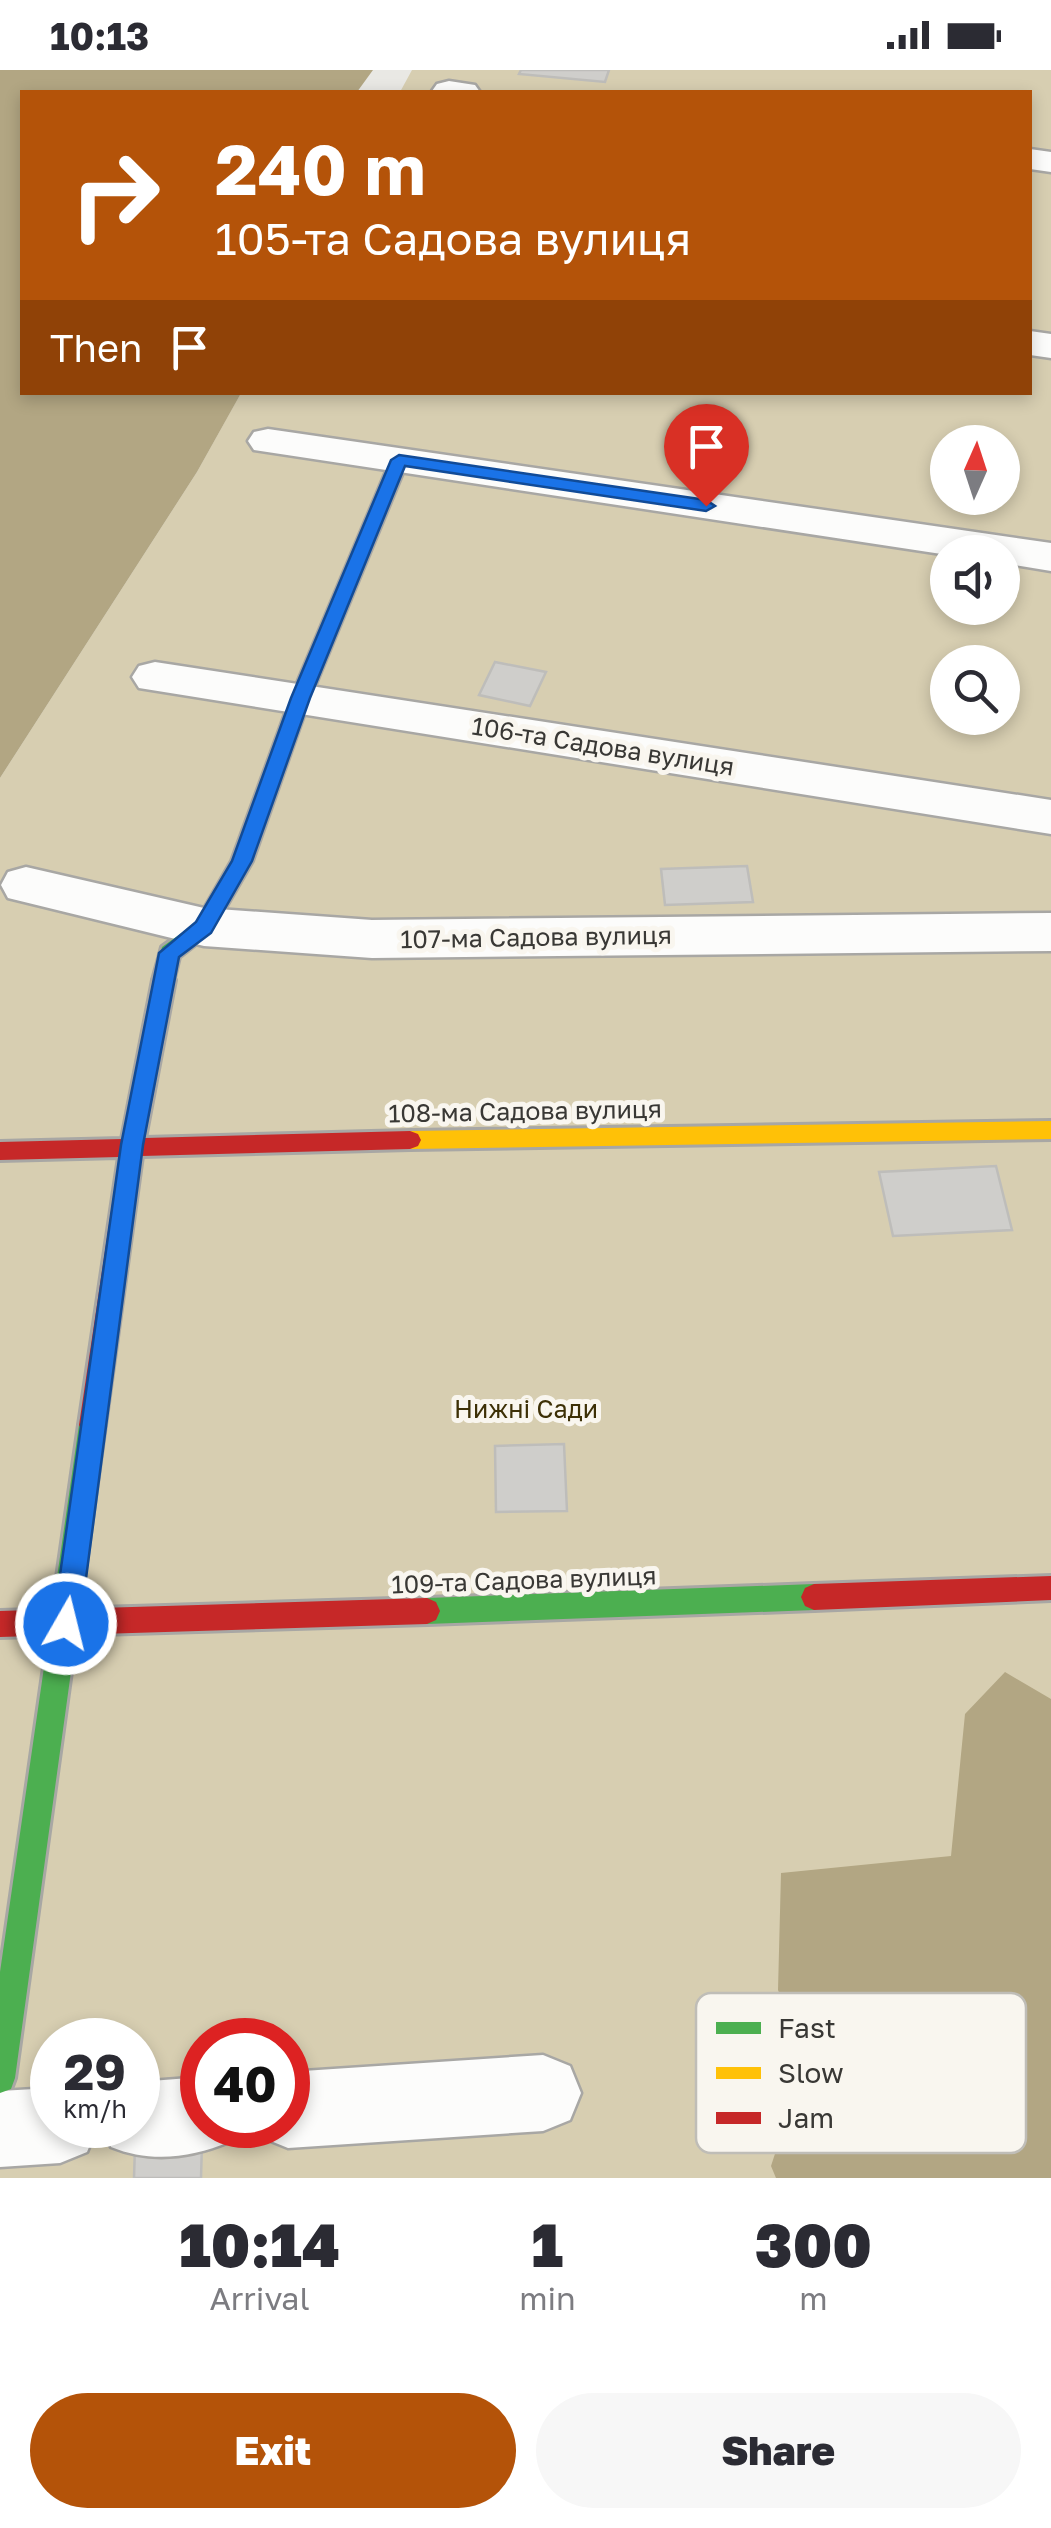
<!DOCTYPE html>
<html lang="en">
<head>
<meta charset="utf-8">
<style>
	body { margin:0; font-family:"Golos Text",sans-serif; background:#f7f7f7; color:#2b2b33; height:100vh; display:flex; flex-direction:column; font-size:38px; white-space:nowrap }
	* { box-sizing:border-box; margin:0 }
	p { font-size:32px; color:#7c7c81 }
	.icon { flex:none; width:55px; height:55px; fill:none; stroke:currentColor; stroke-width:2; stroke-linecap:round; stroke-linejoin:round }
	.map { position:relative; height:2108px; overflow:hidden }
	.panel { display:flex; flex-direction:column; background:#fff; flex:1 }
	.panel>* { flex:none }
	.banner { position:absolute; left:20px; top:20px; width:1012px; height:305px; border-radius:0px; box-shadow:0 5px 15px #0003; background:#b45309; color:#fff; overflow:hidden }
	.needle { width:65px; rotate:3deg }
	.buttons { position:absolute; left:930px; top:355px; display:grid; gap:20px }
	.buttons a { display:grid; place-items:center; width:90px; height:90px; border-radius:50%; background:#fff; box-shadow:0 5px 15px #0003; font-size:50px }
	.speed { position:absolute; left:30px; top:1948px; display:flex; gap:20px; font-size:50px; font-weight:700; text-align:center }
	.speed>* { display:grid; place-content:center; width:130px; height:130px; border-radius:50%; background:#fff; box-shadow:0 5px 15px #0003; line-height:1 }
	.speed small { font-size:25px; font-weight:400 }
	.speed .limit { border:15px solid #d22; background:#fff; color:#111 }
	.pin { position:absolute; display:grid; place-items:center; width:85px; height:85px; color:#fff; margin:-102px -42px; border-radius:50% 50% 50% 0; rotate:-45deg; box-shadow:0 0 10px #0007 }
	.pin .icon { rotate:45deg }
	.me { position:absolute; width:110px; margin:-55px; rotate:8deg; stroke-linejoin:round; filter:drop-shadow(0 0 8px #0008) }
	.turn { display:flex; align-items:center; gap:35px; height:210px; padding:0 30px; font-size:45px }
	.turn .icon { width:130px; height:130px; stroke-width:2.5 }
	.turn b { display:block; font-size:70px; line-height:85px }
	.then { display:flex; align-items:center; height:95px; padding:0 30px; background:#0003; gap:20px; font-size:38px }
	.eta { display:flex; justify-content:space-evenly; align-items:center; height:170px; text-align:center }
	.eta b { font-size:60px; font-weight:800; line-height:70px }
	.button { display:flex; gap:20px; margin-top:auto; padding:20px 30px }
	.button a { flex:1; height:115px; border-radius:60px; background:#b45309; color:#fff; font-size:40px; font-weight:800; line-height:115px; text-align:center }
	.button a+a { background:#f7f7f7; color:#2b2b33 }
	.status { display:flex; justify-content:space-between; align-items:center; height:70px; padding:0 50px; background:#fff; direction:ltr }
	.status svg { height:28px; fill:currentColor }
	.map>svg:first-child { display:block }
	.green { fill:#d7ceb1; fill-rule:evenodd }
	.water { fill:#b2a683 }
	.building { fill:#cfcecb; stroke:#bebdba; stroke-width:2.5 }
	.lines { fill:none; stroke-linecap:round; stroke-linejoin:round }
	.street-casing { stroke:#a8a7a4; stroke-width:5 }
	.fast-casing { stroke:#a8a7a4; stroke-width:6 }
	.slow-casing { stroke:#a8a7a4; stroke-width:6 }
	.jam-casing { stroke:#a8a7a4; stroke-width:6 }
	.street { fill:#fcfcfb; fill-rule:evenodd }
	.fast { fill:#4caf50; fill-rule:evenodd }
	.slow { fill:#ffc107; fill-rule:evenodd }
	.jam { fill:#c62828; fill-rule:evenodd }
	.route { fill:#1a73e8; stroke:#114b97; stroke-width:2.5 }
	.labels { text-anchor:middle; stroke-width:10; stroke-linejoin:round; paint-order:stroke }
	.street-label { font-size:25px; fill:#393835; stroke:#f9f6ef }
	.park-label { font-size:25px; fill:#3d3006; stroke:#f9f6ef }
	.key { fill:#f9f6ef; stroke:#bfbdb7; stroke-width:2.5 }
	.key-label { font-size:28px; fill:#393835 }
</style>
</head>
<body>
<div class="status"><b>10:13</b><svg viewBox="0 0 49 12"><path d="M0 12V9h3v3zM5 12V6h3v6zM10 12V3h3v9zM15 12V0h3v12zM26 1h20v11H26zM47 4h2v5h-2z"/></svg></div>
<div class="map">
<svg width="1051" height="2108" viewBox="0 0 1051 2108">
	<rect width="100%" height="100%" fill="#e9e8e4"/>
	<!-- green -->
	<path class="green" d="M412 0H1051V2108H0V708L197 402 241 323 1030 322V22H400ZM948 372H1002V428H948ZM948 482H1002V538H948ZM948 592H1002V648H948ZM52 1970H138V2055H52ZM202 1970H288V2055H202Z"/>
	<!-- water -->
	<path class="water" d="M0 0H373L357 22H22V322L240 325 197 402 0 708Z
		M1005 1602 1051 1629V2108H776L771 2096 806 1989 778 1920 781 1803 951 1786 965 1644Z"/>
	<!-- building -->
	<path class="building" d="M521 0H609L605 12 519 4Z
		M495 592 546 602 530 636 479 625Z
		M747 796 753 832 665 835 661 799Z
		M996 1096 1012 1160 893 1166 879 1102Z
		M564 1374 567 1441 496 1442 495 1376Z
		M202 2073 201 2108H134L135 2076Z"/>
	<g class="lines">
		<defs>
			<path id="street" d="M449 11 475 15 480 22 432 21 437 14Z
				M1030 79 1051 82V102L1030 99Z
				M1030 261 1051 264V288L1030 285Z
				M268 359 1051 473V501L1002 493V482L948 485 254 380 248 371 254 362Z
				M155 592 1051 730V764L139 618 132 607 139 596Z
				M26 797 204 838 372 850 1051 843V881L372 888 204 876 8 828 1 815 8 802Z
				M543 1985 570 1996 581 2023 570 2050 543 2061 288 2078 261 2067 256 2055H288V2002Z
				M202 2007V2055H236L229 2072C191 2088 150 2093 111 2077L102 2055H138V2012Z
				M52 2018V2055H98L87 2082 60 2093 0 2097V2021Z"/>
			<path id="fast" d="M399 386 407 391 309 629 252 791 211 862 179 887 172 916H156L153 910 162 877 197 852 232 791 291 629 391 391Z
				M92 1344 101 1347 105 1355 15 2008 11 2019 0 2023V1902L79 1355 83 1347Z
				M814 1514 823 1518 827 1527 823 1536 814 1540 427 1554 418 1550 414 1541 418 1532 427 1528Z"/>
			<path id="slow" d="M1051 1051V1069L410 1079 402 1076 399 1070 402 1064 410 1061Z"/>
			<path id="jam" d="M164 902 175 910 145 1068 410 1061 418 1064 421 1070 418 1076 410 1079 142 1086 105 1355 101 1363 92 1366 83 1363 79 1355 119 1087 0 1090V1072L122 1069 153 910Z
				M1051 1506V1530L814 1540 805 1536 801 1527 805 1518 814 1514Z
				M427 1528 436 1532 440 1541 436 1550 427 1554 0 1567V1541Z"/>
		</defs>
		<!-- street casing -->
		<use href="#street" class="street-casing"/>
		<!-- fast casing -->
		<use href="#fast" class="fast-casing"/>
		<!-- slow casing -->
		<use href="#slow" class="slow-casing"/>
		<!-- jam casing -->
		<use href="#jam" class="jam-casing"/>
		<!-- street -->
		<use href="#street" class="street"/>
		<!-- fast -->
		<use href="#fast" class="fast"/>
		<!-- slow -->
		<use href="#slow" class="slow"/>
		<!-- jam -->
		<use href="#jam" class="jam"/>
	</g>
	<!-- route -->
	<path class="route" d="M399 385 706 430 715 436 706 441 405 396 310 628 252 791 211 863 179 887 143 1075 80 1554 76 1564 66 1567 57 1564 53 1554 121 1075 159 883 196 852 232 791 291 628 391 390Z"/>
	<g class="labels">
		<!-- street labels -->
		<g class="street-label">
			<text transform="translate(603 676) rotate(9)" y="9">106-та Садова вулиця</text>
			<text transform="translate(536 867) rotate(-1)" y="9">107-ма Садова вулиця</text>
			<text transform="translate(525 1041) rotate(-1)" y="9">108-ма Садова вулиця</text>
			<text transform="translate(524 1510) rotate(-2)" y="9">109-та Садова вулиця</text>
		</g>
		<!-- park labels -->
		<g class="park-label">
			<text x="526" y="1348">Нижні Сади</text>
		</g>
	</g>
	<!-- legend -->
	<rect x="696" y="1923" width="330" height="160" rx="15" class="key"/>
	<rect x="716" y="1952" width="45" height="12" fill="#4caf50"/>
	<rect x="716" y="1997" width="45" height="12" fill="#ffc107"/>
	<rect x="716" y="2042" width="45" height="12" fill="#c62828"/>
	<g class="key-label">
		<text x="778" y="1968">Fast</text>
		<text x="778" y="2013">Slow</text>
		<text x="778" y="2058">Jam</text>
	</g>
</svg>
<div class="buttons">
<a><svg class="needle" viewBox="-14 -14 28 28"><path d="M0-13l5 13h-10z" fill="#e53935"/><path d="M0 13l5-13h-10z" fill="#7c7c81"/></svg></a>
<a><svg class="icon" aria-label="sound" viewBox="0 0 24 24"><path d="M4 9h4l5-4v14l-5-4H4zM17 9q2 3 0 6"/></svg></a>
<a><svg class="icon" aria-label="search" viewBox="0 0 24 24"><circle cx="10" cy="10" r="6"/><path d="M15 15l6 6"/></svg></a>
</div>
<div class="speed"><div>29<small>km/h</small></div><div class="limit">40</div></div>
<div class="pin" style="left:706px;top:436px;background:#d93025"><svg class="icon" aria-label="arrive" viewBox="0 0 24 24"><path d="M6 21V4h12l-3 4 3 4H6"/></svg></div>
<svg class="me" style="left:66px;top:1554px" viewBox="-20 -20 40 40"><circle r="17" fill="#1a73e8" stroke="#fff" stroke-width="3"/><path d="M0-11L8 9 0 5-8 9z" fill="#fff"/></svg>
<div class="banner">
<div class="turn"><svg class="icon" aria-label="right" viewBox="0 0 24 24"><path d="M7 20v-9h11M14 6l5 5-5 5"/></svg><div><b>240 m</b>105-та Садова вулиця</div></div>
<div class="then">Then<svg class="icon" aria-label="arrive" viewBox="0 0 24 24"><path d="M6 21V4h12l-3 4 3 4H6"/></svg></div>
</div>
</div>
<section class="panel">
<div class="eta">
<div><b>10:14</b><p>Arrival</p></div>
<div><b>1</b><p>min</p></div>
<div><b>300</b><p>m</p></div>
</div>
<div class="button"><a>Exit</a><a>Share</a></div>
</section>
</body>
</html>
